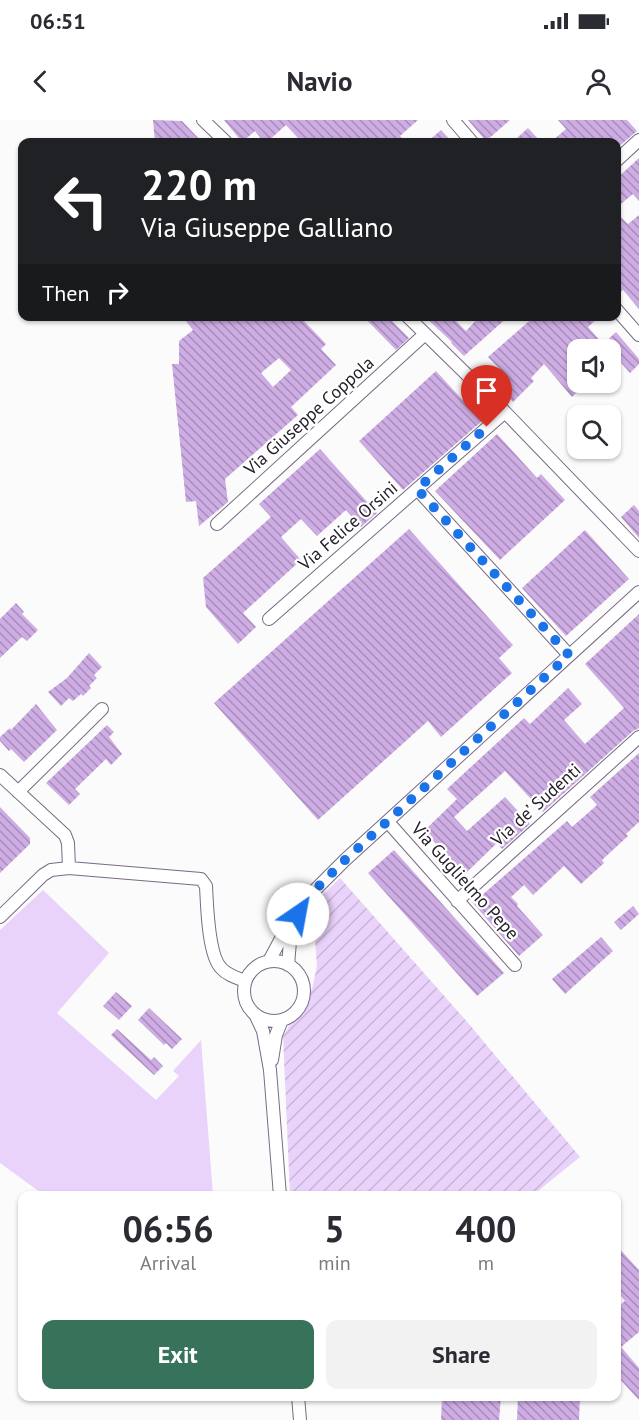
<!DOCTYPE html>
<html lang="en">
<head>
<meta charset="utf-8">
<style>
	body { margin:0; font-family:"PT Sans",sans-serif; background:#f2f2f3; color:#2b2b33; height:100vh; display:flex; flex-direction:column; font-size:22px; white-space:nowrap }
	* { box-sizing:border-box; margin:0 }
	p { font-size:20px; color:#7c7c81 }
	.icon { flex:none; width:33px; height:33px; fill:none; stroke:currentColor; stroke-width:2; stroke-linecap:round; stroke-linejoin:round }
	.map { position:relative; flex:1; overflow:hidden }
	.side { position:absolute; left:18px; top:1071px; width:603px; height:210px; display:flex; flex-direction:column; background:#fff; border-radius:12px; box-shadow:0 2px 4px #0004 }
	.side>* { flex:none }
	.banner { position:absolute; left:18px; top:18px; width:603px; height:183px; border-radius:12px; box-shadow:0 2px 4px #0004; background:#202124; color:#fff; overflow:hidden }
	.controls { position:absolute; left:567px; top:219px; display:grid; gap:12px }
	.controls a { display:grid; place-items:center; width:54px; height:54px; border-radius:12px; background:#fff; box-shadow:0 2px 4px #0004; font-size:30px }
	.pin { position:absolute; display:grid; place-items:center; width:51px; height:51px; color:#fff; margin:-62px -26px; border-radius:50% 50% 50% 0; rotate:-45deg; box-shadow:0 0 6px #0007 }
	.pin .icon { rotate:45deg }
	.me { position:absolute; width:66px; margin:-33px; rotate:33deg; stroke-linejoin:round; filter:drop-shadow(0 0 4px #0008) }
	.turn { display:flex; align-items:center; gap:21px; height:126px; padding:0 24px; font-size:27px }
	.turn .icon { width:78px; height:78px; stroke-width:2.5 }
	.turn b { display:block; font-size:42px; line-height:51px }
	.then { display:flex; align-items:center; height:57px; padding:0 24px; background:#0003; gap:12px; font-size:22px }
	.eta { display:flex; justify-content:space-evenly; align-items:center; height:102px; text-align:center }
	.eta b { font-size:36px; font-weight:700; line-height:42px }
	.action { display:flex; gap:12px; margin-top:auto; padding:12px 24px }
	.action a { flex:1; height:69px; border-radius:12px; background:#37725b; color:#fff; font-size:24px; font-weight:700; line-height:69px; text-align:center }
	.action a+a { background:#f2f2f3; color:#2b2b33 }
	.status { display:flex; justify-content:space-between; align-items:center; height:42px; padding:0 30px; background:#fff; direction:ltr }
	.status svg { height:16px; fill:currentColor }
	header { display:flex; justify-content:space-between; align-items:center; height:78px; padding:0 24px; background:#fff; font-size:27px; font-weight:700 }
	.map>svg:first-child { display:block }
	.green { fill:#ead3fb }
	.garden { fill:url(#garden-furrows) }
	.building { fill:url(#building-back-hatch); fill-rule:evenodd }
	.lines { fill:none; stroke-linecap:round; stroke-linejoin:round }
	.street-casing { stroke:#786a83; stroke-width:14 }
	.street { stroke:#fff; stroke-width:12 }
	.route { stroke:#1a73e8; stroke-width:10; stroke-dasharray:0 18 }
	.labels { text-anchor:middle; stroke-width:4.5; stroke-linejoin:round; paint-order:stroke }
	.street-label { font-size:18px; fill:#26202a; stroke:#fff }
</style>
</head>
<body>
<div class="status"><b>06:51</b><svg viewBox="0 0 49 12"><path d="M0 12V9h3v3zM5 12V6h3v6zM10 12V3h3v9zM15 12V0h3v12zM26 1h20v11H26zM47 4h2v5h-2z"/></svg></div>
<header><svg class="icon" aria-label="back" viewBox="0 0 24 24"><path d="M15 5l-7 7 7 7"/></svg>Navio<svg class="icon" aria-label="person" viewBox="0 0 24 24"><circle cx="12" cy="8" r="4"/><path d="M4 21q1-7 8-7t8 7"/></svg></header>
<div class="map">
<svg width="639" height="1300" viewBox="0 0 639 1300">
	<defs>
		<pattern id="garden-furrows" width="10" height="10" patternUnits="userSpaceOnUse" patternTransform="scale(1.5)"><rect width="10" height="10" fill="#ead3fb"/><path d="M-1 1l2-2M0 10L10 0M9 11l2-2" fill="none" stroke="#c9b5d7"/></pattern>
		<pattern id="building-back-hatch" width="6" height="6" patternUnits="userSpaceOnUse" patternTransform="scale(1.5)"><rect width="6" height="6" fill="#ceade5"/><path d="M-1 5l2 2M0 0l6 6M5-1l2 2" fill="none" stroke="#a78cba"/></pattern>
	</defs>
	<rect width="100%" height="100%" fill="#fbfbfb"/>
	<!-- green -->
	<path class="green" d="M43 770 109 833 57 893 156 980 179 956 173 951 201 920 213 1075H44L0 1043V810Z"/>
	<!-- garden -->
	<path class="garden" d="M340 758 469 904 580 1037 533 1075H290L283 916 312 869 317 846 312 785Z"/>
	<!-- building -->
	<path class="building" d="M153 0 182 1 202 22H155Z
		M224 0H418L400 16 406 22H293L298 18 286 5 267 22H264L255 11 242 22Z
		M468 0H510L486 21Z
		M558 0H627L637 11 616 29V22H551L566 9Z
		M528 8 541 22H521L517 18Z
		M441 10 452 22H427Z
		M639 38V81L633 74 616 88V59Z
		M616 92 628 104 639 95V189L623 170 616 175Z
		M182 196H309L304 201 326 224 321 229 336 245 291 287 298 295 225 359 228 382 199 406 196 381 186 382 172 244H179V221L193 210ZM279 238 291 250 273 267 261 253Z
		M363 196H387L409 218 396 230Z
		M424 196H451L466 211 480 196H509L464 236 451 223 452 222Z
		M535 196H600L588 207 603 224 616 212 639 239V244L630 253 616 237 610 242V230H578V262H587L572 277 544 244 531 258 534 261 513 282 490 259 500 249 488 237Z
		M436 251 482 301 403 370 359 321Z
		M497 314 537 358 541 354 565 380 500 440 435 371Z
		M320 329 377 393 361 407 346 390 317 416 301 399 281 417 301 440 243 493 256 507 238 524 206 487 203 458 271 397 259 384Z
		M634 385 639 391V418L621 397Z
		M409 409 513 525 499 538 512 553 441 617 428 601 318 700 214 583Z
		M585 410 629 459 566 516 522 468Z
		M16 483 24 492 22 494 38 510 27 521 22 517 0 538V499Z
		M639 494V608L633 611 543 692 505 651 454 697 467 711 505 677 530 704 502 729 497 723 465 754 424 711 457 679 447 669 524 598 530 604 568 568 582 584 564 600 585 624 624 588 585 544Z
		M89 533 102 547 94 555 97 558 89 566 91 568 83 576 81 574 73 581 69 578 61 586 48 572 67 558Z
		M36 584 57 610 24 642 11 629 9 631 0 621V617L10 608 11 610Z
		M107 605 114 612 109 617 122 634 111 645 106 639 75 669 80 674 69 685 46 663Z
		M639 633V702L626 714 628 716 602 740 604 743 581 764 564 746 533 775 524 765 511 777 518 784 517 786 543 815 519 836 473 783 567 701 572 707 597 685 590 677Z
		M0 687 30 718V724L0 753Z
		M394 730 504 853 477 876 368 753Z
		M633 786 639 794 621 810 614 802Z
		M601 817 613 831 565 874 552 859Z
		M116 872 132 886 119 900 103 886Z
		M149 888 182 919 172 929 166 923 164 925 138 900Z
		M117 909 151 940 154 937 163 946 154 955 111 915Z
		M616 1125 639 1150V1212L621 1227 639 1248V1280L616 1255V1188L625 1181 616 1170Z
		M442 1276H501L499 1300H441Z
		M518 1276H580L579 1300H517Z"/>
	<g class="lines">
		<defs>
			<path id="street" d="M203 0 226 22
				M453 0 472 22
				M616 41 639 20
				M616 189 639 215
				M407 196 505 292 639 431
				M417 369 569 535
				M217 404 425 214
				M269 499 505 292
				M0 655 65 715 68 723 69 748 51 750 43 755 0 797
				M18 672 102 589
				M388 702 515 845
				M69 748 201 759 206 766C207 784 208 835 221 848 227 855 237 858 245 861
				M457 781 639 617
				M269 841 291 800 306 779 345 740 639 472
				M244 871a30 30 0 1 1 60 0a30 30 0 1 1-60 0Z
				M288 845 291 810 294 804
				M255 894 263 911 270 950 280 1076
				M272 940 276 915 282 900
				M298 1276 300 1300"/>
		</defs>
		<!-- street casing -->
		<use href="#street" class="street-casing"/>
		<!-- street -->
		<use href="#street" class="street"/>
	</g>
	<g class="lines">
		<!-- route -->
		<path class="route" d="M298 794 306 779 345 740 569 535 417 369 487 307"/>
	</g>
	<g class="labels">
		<!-- street labels -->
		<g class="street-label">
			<text transform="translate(309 296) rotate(-42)" y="6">Via Giuseppe Coppola</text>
			<text transform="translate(348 406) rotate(-41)" y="6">Via Felice Orsini</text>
			<text transform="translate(536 685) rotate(-42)" y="6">Via de’ Sudenti</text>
			<text transform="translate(465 761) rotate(48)" y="6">Via Guglielmo Pepe</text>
		</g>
	</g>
</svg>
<div class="controls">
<a><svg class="icon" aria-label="sound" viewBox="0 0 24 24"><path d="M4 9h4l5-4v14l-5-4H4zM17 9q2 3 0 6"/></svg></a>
<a><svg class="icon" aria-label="search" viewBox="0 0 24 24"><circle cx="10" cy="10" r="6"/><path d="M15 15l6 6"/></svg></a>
</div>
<div class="pin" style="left:487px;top:307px;background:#d93025"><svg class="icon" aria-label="arrive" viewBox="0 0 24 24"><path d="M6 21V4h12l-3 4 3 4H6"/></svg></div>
<svg class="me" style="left:298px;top:794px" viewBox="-20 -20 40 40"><circle r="19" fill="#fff"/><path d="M0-13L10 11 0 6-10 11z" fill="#1a73e8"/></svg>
<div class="banner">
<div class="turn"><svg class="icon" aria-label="left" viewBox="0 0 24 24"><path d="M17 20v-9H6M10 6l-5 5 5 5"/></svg><div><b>220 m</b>Via Giuseppe Galliano</div></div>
<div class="then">Then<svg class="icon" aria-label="right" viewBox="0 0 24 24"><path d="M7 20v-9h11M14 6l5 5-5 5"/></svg></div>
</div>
<section class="side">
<div class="eta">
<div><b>06:56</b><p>Arrival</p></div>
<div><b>5</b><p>min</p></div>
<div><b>400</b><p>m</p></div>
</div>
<div class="action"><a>Exit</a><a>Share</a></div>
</section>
</div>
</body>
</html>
